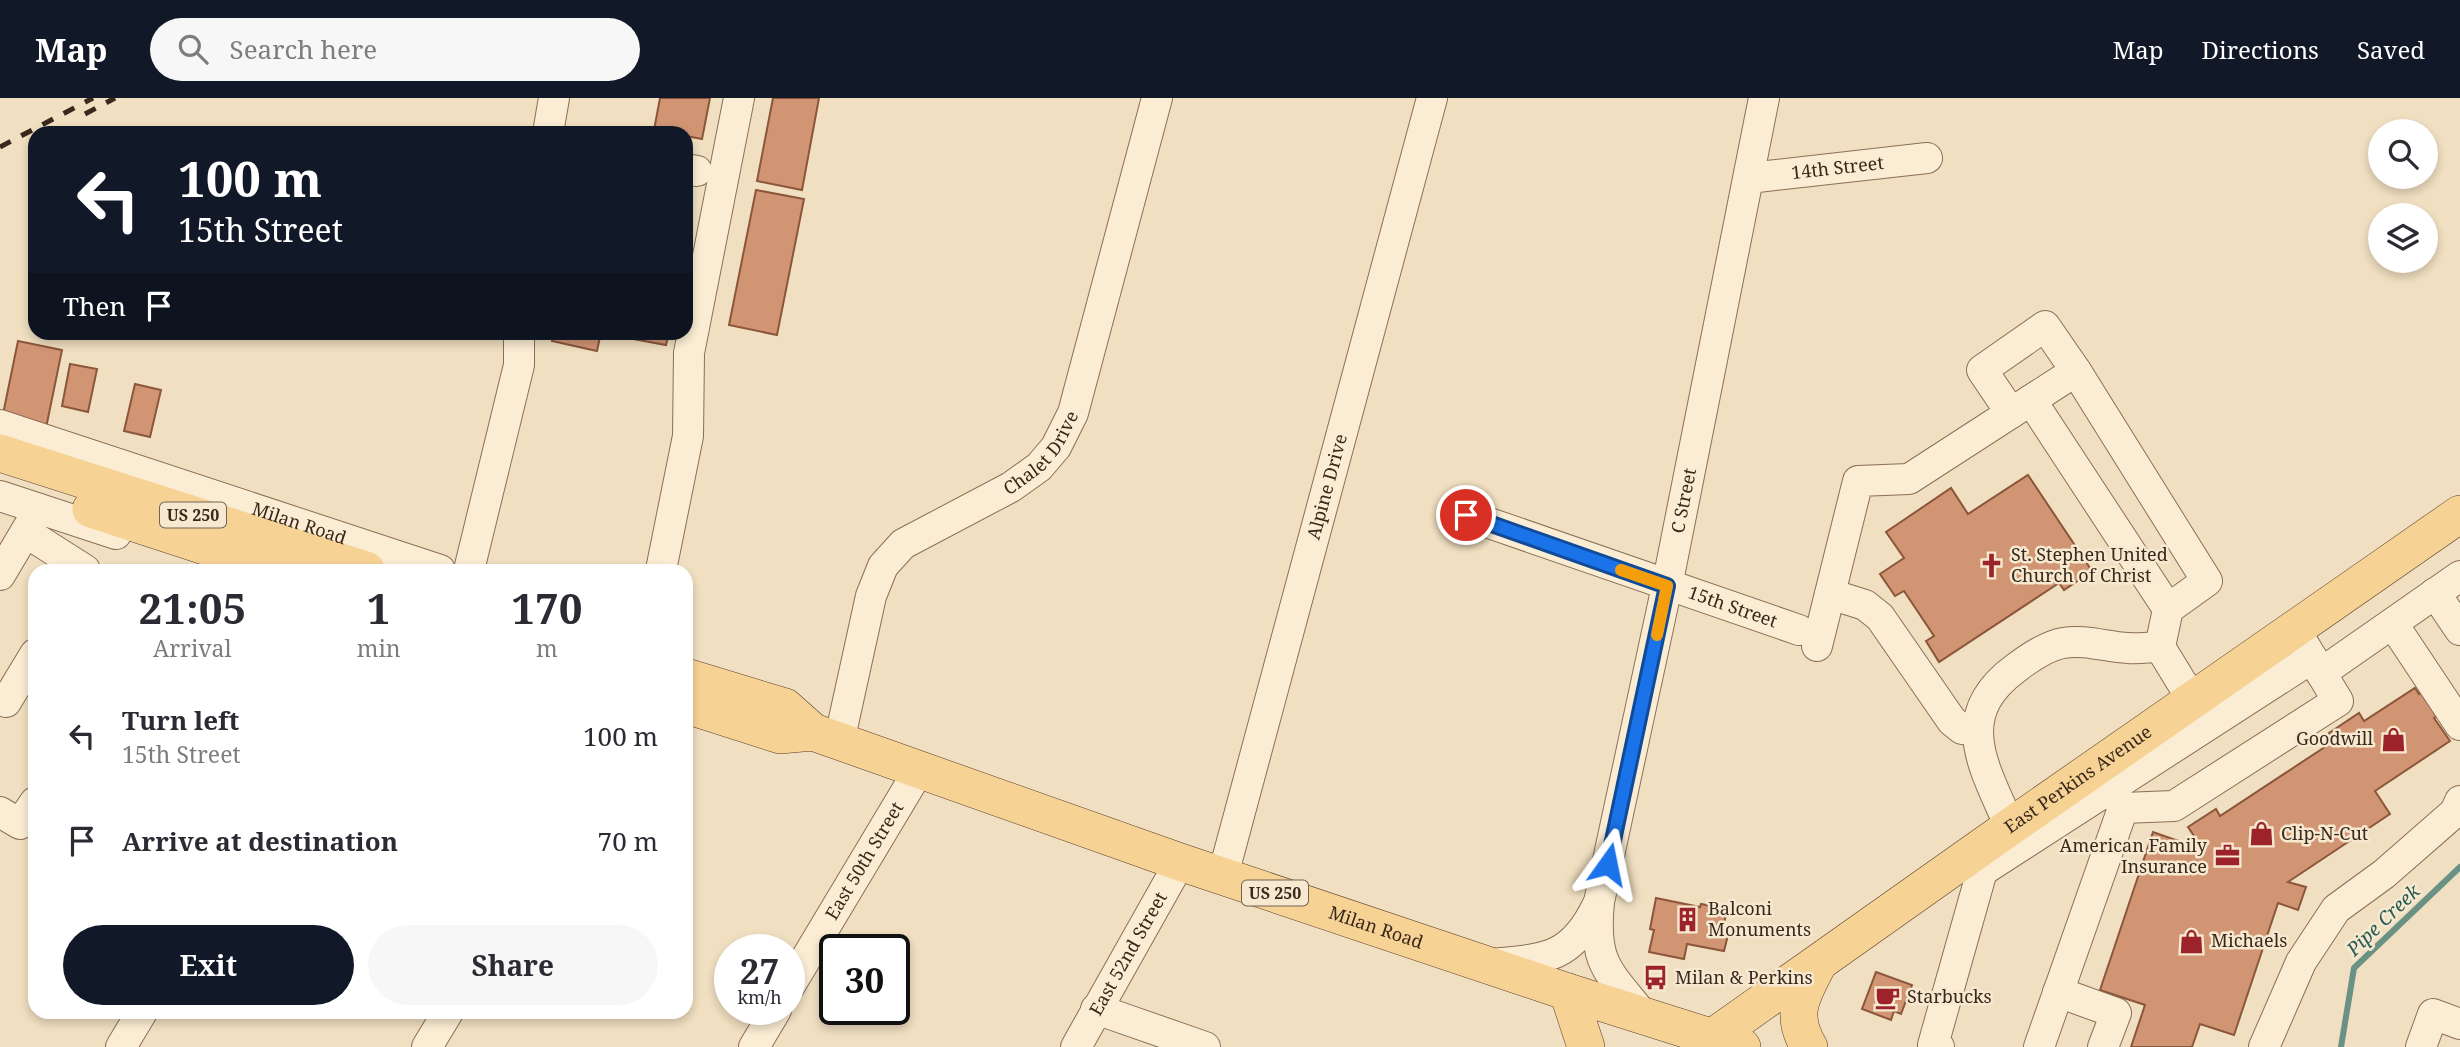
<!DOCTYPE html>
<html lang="en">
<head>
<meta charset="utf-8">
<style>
	body { margin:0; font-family:"Noto Serif",serif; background:#f7f7f7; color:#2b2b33; height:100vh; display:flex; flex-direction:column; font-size:26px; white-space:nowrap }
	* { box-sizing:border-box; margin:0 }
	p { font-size:23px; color:#7c7c81 }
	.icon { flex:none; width:38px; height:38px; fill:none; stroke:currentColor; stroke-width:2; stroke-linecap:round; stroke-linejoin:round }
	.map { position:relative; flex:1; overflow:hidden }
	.drawer { position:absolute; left:28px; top:466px; width:665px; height:455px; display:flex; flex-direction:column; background:#fff; border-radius:21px; box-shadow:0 4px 10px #0003 }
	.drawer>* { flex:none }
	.banner { position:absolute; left:28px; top:28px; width:665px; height:214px; border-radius:21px; box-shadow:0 4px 10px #0003; background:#111827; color:#fff; overflow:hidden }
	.buttons { position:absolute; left:2368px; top:21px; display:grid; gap:14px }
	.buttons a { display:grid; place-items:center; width:70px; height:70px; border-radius:50%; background:#fff; box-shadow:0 4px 10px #0003; font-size:35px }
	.speed { position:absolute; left:714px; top:836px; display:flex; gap:14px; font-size:35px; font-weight:700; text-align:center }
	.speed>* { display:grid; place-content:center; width:91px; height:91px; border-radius:50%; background:#fff; box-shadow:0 4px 10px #0003; line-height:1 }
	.speed small { font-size:18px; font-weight:400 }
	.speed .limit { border:4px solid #111; border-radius:10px; background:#fff; color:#111 }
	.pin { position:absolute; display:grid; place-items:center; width:60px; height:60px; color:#fff; margin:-30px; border:4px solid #fff; border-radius:50%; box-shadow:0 2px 7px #0007 }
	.me { position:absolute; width:77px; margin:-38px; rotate:12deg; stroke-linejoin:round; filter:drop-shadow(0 0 5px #0008) }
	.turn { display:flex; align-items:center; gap:24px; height:147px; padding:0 35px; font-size:32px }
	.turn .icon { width:91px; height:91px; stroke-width:2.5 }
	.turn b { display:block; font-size:49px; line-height:60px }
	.then { display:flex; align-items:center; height:66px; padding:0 35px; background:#0003; gap:14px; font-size:26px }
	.eta { display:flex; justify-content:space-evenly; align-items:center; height:119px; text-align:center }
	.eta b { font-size:42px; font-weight:700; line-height:49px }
	.primary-button { display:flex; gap:14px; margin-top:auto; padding:14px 35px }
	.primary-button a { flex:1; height:80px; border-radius:42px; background:#111827; color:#fff; font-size:28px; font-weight:700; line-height:80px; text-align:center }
	.primary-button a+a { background:#f7f7f7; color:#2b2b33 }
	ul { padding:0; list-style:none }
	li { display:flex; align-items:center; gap:21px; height:105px; padding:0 35px }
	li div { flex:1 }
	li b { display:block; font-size:26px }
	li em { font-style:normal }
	header { display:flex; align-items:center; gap:42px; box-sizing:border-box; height:98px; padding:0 35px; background:#111827; color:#fff }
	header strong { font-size:33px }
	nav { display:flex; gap:38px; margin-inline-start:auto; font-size:24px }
	.search { width:490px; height:63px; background:#f7f7f7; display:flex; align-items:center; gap:18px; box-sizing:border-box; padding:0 24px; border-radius:38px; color:#7c7c81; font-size:26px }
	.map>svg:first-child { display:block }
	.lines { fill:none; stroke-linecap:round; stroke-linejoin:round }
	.stream { stroke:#699184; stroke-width:6 }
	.building { fill:#d19573; stroke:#8b563b; stroke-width:2 }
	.minor-casing { stroke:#8a6f57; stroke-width:32 }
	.major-casing { stroke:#583d2b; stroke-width:38 }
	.minor { stroke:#fbedd3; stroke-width:30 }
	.major { stroke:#f6d295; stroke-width:37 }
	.rail { stroke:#39281c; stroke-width:5; stroke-dasharray:12 12; stroke-linecap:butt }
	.route-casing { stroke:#114b97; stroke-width:18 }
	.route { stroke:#1a73e8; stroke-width:12 }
	.slow { stroke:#f59e0b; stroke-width:12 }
	.labels { text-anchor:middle; stroke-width:5; stroke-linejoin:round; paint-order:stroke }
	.shield { fill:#f7e9d0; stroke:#726252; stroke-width:2 }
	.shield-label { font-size:16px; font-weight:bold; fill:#39281c }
	.street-label { font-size:18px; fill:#39281c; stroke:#f7e9d0 }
	.poi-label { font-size:18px; fill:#39281c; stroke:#f7e9d0; text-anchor:start }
	.water-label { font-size:19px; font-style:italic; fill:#2a5a54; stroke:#f7e9d0 }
</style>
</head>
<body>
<header>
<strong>Map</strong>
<div class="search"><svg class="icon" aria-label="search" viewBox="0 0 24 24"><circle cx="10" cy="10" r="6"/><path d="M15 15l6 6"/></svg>Search here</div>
<nav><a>Map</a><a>Directions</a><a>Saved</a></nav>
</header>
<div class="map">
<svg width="2460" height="949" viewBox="0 0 2460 949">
	<rect width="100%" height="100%" fill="#f0dfc0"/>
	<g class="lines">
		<!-- stream -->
		<path class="stream" d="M2341 949 2354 870 2460 769"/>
	</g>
	<!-- building -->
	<path class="building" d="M660 0H710L702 41 686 38V35L654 32Z
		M773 0H819L802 92 757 83Z
		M756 92 804 101 777 237 729 227Z
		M554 234H601L597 253 552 243Z
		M623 234H669L666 247 622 239Z
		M18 243 62 252 46 330 2 321Z
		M70 266 97 271 88 314 62 308Z
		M135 286 161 292 150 339 124 333Z
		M2028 377 2092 473 2064 492 2059 485 1939 564 1926 543 1934 538 1904 493 1895 498 1880 476 1904 460 1886 434 1951 390 1968 416Z
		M2431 588 2446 612 2434 620 2450 643 2375 693 2390 716 2288 784 2306 789 2298 812 2278 805 2234 937 2200 926 2192 949H2131L2145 907 2100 892 2153 734 2184 745 2194 738 2188 729 2216 711 2220 718 2334 643 2329 635 2359 615 2364 623 2415 590 2419 596Z
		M1656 800 1700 809 1701 806 1727 811 1722 836 1728 837 1724 853 1687 846 1684 861 1649 854 1654 832 1650 831Z
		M1876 874 1912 887 1901 916 1894 913 1891 922 1862 911Z"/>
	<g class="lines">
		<defs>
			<g id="minor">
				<path d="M548 35 554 0"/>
				<path d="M686 71 697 73"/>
				<path id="s1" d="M1749 80 1927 60"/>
				<path d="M2031 302 2168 511"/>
				<path d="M2011 315 1982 272 2045 228 2076 273"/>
				<path id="s2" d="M0 327 440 472"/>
				<path d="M0 398 116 436"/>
				<path id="s3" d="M1466 417 1799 532"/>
				<path d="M27 435 85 472"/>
				<path d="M469 472 519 267V234"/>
				<path d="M661 472 688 338 689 255 739 0"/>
				<path d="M0 477 39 411"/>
				<path d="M2435 495 2460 532"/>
				<path d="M1830 496 1865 507 1880 519 1952 623 1962 631 1976 632"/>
				<path d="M2393 526 2460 627"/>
				<path d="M1817 548 1858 383 1909 381 2076 273 2207 483 2168 511 2160 549C2150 549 2139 551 2128 550 2106 549 2086 541 2063 545 2047 548 2029 560 2016 570 1950 618 1985 670 2010 729"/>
				<path d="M2160 549 2193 603"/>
				<path d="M2321 575 2460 478"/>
				<path d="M6 604 35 556"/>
				<path id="s4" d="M839 644 871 498 883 468 903 446 1011 389 1039 369 1056 349 1073 315 1157 0"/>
				<path d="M2123 710 2174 708 2338 603 2303 545"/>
				<path d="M0 714 20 726 35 704"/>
				<path id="s5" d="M1223 777 1432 0"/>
				<path d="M1489 866C1544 861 1571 862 1597 808"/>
				<path id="s6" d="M789 889 919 672"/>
				<path d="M2058 894 2116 915 2103 949"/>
				<path d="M1096 911 1205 949"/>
				<path id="s7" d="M1643 917C1607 872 1593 865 1599 804L1667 488 1764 0"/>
				<path d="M121 949 142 914"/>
				<path d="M427 949 448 914"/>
				<path d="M754 949 776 912"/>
				<path id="s8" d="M1076 949 1180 764"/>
				<path d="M1939 949 1933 947 1982 773 2312 560"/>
				<path d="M2039 949 2123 710 2112 692"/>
				<path d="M2264 949 2301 864 2336 811 2384 776 2455 714 2460 703"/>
				<path d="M2421 949 2433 916 2460 926"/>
			</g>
			<g id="major">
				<path d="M0 355 366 472"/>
				<path d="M91 411 278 472"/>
				<path id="s9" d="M686 579 785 609 813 634 1180 764 1568 894 1742 949"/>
				<path d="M686 607 780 637 813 634"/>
				<path d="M1568 894 1586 949"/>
				<path id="s10" d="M1699 949 2010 729 2460 416"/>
				<path d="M1809 949C1789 916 1802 897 1818 866"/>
			</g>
		</defs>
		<!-- minor casing -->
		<use href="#minor" class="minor-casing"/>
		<!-- major casing -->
		<use href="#major" class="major-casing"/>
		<!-- minor -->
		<use href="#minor" class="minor"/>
		<!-- major -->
		<use href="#major" class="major"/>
		<!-- rail -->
		<path class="rail" d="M85 16 115 0
			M0 49 93 0"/>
	</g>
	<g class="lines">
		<defs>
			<path id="route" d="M1466 417 1667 488 1608 766"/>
		</defs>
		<!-- route casing -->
		<use href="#route" class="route-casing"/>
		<!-- route -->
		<use href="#route" class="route"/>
		<!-- slow -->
		<path class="slow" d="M1621 472 1667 488 1657 537"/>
	</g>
	<!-- icons -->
	<defs>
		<symbol id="church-bare" viewBox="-9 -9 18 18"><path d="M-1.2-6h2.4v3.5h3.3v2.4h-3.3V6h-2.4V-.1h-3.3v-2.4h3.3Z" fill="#9d232b" stroke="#f7e9d0" stroke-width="2.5" paint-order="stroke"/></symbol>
		<symbol id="shop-bare" viewBox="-9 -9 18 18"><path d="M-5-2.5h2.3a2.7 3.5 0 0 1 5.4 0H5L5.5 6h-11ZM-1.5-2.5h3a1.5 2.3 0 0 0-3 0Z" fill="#9d232b" stroke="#f7e9d0" stroke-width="2.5" paint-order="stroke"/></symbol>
		<symbol id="office-bare" viewBox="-9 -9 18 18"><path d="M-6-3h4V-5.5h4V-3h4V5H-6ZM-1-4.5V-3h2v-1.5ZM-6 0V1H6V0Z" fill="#9d232b" stroke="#f7e9d0" stroke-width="2.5" paint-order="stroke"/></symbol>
		<symbol id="building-bare" viewBox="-9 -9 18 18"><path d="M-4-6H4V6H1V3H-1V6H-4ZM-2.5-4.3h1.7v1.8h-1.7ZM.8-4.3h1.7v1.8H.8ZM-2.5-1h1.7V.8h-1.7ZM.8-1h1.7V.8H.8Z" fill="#9d232b" stroke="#f7e9d0" stroke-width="2.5" paint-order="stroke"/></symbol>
		<symbol id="bus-bare" viewBox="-9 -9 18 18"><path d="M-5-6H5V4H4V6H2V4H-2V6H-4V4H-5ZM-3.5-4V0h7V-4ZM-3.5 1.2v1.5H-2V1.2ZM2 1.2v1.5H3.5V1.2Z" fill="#9d232b" stroke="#f7e9d0" stroke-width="2.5" paint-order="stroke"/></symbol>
		<symbol id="cafe-bare" viewBox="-9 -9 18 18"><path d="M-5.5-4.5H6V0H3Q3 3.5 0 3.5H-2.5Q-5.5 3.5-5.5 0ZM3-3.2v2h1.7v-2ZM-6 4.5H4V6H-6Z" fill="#9d232b" stroke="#f7e9d0" stroke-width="2.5" paint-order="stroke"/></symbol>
	</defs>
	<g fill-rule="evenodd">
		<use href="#church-bare" x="1974" y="450" width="35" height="35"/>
		<use href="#shop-bare" x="2376" y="624" width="35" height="35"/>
		<use href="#shop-bare" x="2244" y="718" width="35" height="35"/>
		<use href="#office-bare" x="2210" y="740" width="35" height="35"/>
		<use href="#building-bare" x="1670" y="804" width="35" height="35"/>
		<use href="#shop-bare" x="2174" y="826" width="35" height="35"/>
		<use href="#bus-bare" x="1638" y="862" width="35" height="35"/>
		<use href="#cafe-bare" x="1870" y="882" width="35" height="35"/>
	</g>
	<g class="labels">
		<!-- shield labels -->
		<g class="shield">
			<rect x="160" y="404.5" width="66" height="25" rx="5"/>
			<rect x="1242" y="782.5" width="66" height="25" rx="5"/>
		</g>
		<g class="shield-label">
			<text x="193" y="423">US 250</text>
			<text x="1275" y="801">US 250</text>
		</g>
		<!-- street labels -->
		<g class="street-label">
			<text dy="6" stroke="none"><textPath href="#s1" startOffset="89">14th Street</textPath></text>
			<text dy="6" stroke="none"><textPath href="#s4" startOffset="380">Chalet Drive</textPath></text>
			<text dy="6" stroke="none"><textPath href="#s5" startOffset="402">Alpine Drive</textPath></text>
			<text dy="6" stroke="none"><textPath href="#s7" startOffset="537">C Street</textPath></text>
			<text dy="6" stroke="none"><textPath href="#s2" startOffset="315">Milan Road</textPath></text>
			<text dy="6" stroke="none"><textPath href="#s3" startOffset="282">15th Street</textPath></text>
			<text dy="6" stroke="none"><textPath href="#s10" startOffset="464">East Perkins Avenue</textPath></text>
			<text dy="6" stroke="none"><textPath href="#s6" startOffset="147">East 50th Street</textPath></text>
			<text dy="6" stroke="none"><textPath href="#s9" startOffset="737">Milan Road</textPath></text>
			<text dy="6" stroke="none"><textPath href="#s8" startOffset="107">East 52nd Street</textPath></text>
		</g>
		<!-- poi labels -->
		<g class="poi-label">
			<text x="2011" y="463">St. Stephen United<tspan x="2011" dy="21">Church of Christ</tspan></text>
			<text x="2373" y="647" text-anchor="end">Goodwill</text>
			<text x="2281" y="742">Clip-N-Cut</text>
			<text x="2207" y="754" text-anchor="end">American Family<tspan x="2207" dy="21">Insurance</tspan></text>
			<text x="1708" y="817">Balconi<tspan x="1708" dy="21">Monuments</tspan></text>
			<text x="2211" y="849">Michaels</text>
			<text x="1675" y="886">Milan &amp; Perkins</text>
			<text x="1907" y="905">Starbucks</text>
		</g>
		<!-- water labels -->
		<g class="water-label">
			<text transform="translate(2383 822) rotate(-44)" y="7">Pipe Creek</text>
		</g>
	</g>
</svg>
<div class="buttons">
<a><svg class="icon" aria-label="search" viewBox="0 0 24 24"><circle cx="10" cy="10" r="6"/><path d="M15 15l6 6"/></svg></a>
<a><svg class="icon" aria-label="layers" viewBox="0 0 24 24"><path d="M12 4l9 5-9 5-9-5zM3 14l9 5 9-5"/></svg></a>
</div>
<div class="speed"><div>27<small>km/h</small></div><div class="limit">30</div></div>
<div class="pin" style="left:1466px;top:417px;background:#d93025"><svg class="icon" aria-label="arrive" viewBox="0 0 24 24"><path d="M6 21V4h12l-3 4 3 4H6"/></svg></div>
<svg class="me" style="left:1608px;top:766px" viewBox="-20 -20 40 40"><path d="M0-17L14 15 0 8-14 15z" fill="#1a73e8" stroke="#fff" stroke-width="4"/></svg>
<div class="banner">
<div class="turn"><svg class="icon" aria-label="left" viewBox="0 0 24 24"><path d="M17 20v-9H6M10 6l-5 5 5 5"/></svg><div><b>100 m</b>15th Street</div></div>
<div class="then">Then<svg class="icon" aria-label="arrive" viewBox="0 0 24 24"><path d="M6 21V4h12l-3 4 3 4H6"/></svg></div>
</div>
<section class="drawer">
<div class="eta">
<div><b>21:05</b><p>Arrival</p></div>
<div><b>1</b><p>min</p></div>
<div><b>170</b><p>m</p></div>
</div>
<ul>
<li><svg class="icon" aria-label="left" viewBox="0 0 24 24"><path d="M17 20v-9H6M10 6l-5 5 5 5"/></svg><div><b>Turn left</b><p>15th Street</p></div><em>100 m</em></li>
<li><svg class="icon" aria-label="arrive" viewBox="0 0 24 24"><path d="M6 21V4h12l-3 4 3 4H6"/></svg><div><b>Arrive at destination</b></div><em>70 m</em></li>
</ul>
<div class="primary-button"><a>Exit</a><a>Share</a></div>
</section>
</div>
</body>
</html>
